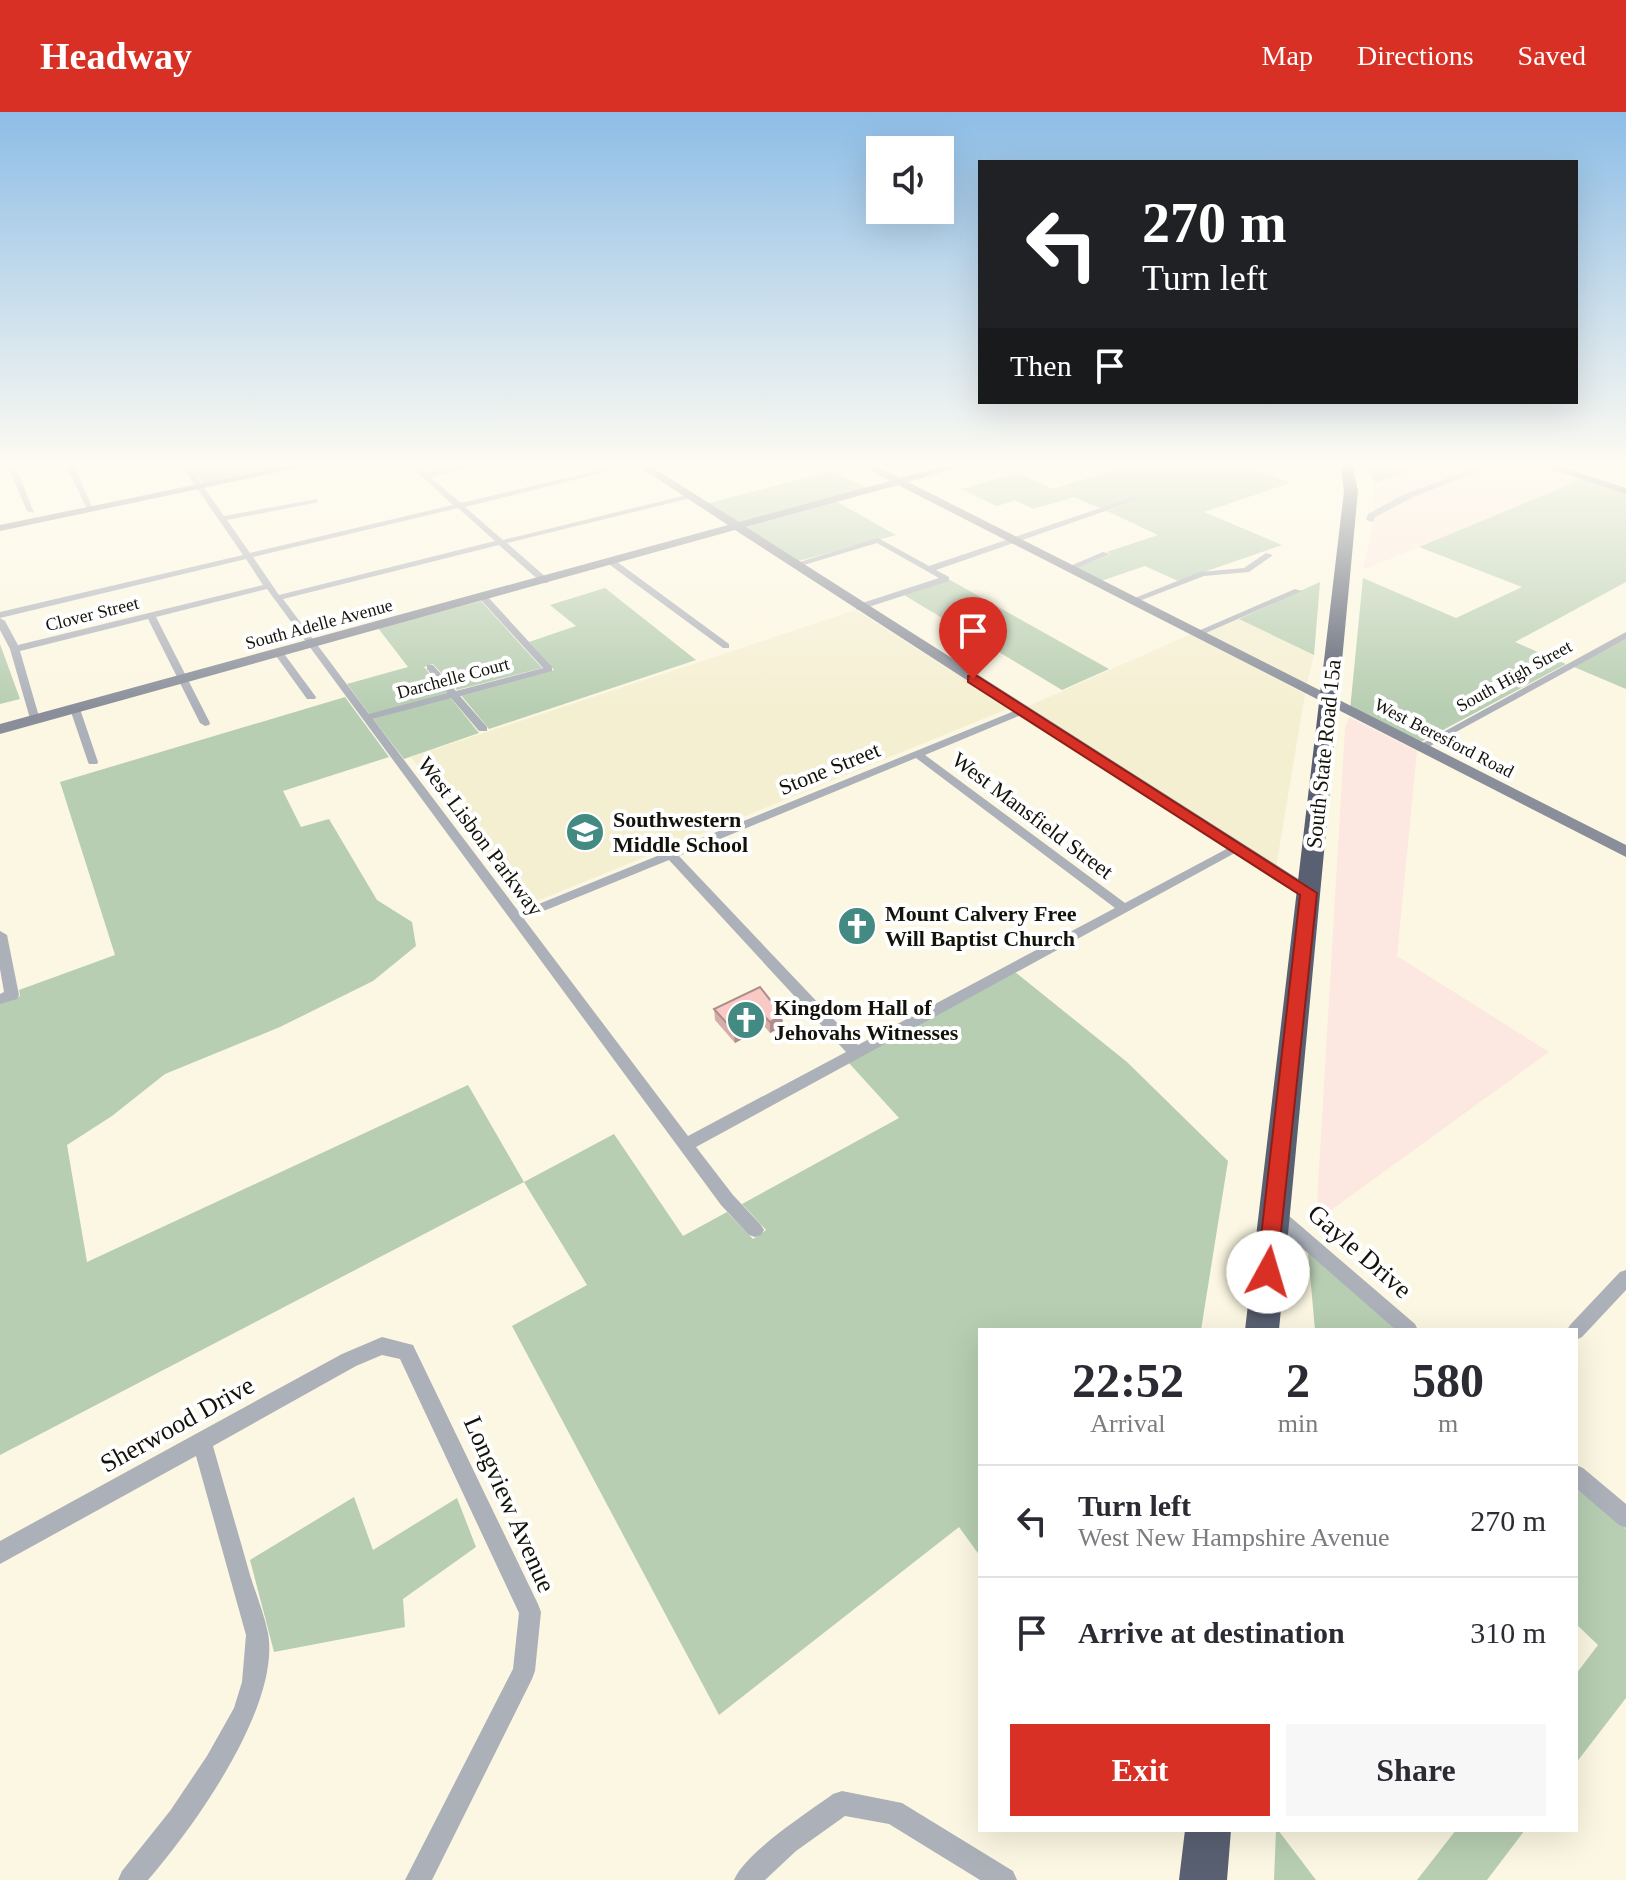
<!DOCTYPE html>
<html lang="en">
<head>
<meta charset="utf-8">
<style>
	body { margin:0; font-family:Georgia,serif; background:#f7f7f7; color:#2b2b33; height:100vh; display:flex; flex-direction:column; font-size:30px; white-space:nowrap }
	* { box-sizing:border-box; margin:0 }
	p { font-size:26px; color:#7c7c81 }
	.icon { flex:none; width:44px; height:44px; fill:none; stroke:currentColor; stroke-width:2; stroke-linecap:round; stroke-linejoin:round }
	.map { position:relative; flex:1; overflow:hidden }
	.drawer { position:absolute; left:978px; top:1216px; width:600px; height:504px; display:flex; flex-direction:column; background:#fff; border-radius:0px; box-shadow:0 8px 32px #0002 }
	.drawer>* { flex:none }
	.banner { position:absolute; left:978px; top:48px; width:600px; height:244px; border-radius:0px; box-shadow:0 8px 32px #0002; background:#202124; color:#fff; overflow:hidden }
	.controls { position:absolute; left:866px; top:24px; display:grid; gap:16px }
	.controls a { display:grid; place-items:center; width:88px; height:88px; border-radius:0px; background:#fff; box-shadow:0 8px 32px #0002; font-size:40px }
	.pin { position:absolute; display:grid; place-items:center; width:68px; height:68px; color:#fff; margin:-82px -34px; border-radius:50% 50% 50% 0; rotate:-45deg; box-shadow:0 0 8px #0007 }
	.pin .icon { rotate:45deg }
	.me { position:absolute; width:88px; margin:-44px; rotate:6deg; stroke-linejoin:round; filter:drop-shadow(0 0 6px #0008) }
	.turn { display:flex; align-items:center; gap:28px; height:168px; padding:0 32px; font-size:36px }
	.turn .icon { width:104px; height:104px; stroke-width:2.5 }
	.turn b { display:block; font-size:56px; line-height:68px }
	.then { display:flex; align-items:center; height:76px; padding:0 32px; background:#0003; gap:16px; font-size:30px }
	.eta { display:flex; justify-content:space-evenly; align-items:center; height:136px; text-align:center }
	.eta b { font-size:48px; font-weight:800; line-height:56px }
	.primary-button { display:flex; gap:16px; margin-top:auto; padding:16px 32px }
	.primary-button a { flex:1; height:92px; border-radius:0px; background:#d93025; color:#fff; font-size:32px; font-weight:800; line-height:92px; text-align:center }
	.primary-button a+a { background:#f7f7f7; color:#2b2b33 }
	ul { padding:0; list-style:none }
	li { display:flex; align-items:center; gap:24px; height:112px; padding:0 32px; border-top:2px solid #e1e1e2 }
	li div { flex:1 }
	li b { display:block; font-size:30px }
	li em { font-style:normal }
	header { display:flex; align-items:center; gap:48px; box-sizing:border-box; height:112px; padding:0 40px; background:#d93025; color:#fff }
	header strong { font-size:38px }
	nav { display:flex; gap:44px; margin-inline-start:auto; font-size:28px }
	.map>svg:first-child { display:block }
	.commercial { fill:#fce8e0 }
	.built { fill:#f5efd2 }
	.green { fill:#b7ceb2 }
	.lines { fill:none; stroke-linecap:round; stroke-linejoin:round }
	.street { fill:#acb0b9; fill-rule:evenodd }
	.secondary { fill:#898e9a; fill-rule:evenodd }
	.highway { fill:#596072; fill-rule:evenodd }
	.wall { fill:#d5ada9 }
	.shaded-wall { fill:#ae8d8a }
	.building { fill:#f8c9c5; stroke:#ae8d8a; stroke-width:2 }
	.route { fill:#d93025; stroke:#8d1f18; stroke-width:2 }
	.labels { text-anchor:middle; stroke-width:8; stroke-linejoin:round; paint-order:stroke }
	.far-street-label { font-size:18px; fill:#14130b; stroke:#fff }
	.street-label { font-size:22px; fill:#14130b; stroke:#fff }
	.poi-label { font-size:22px; font-weight:bold; fill:#14130b; stroke:#fff; text-anchor:start }
	.near-street-label { font-size:26px; fill:#14130b; stroke:#fff }
</style>
</head>
<body>
<header>
<strong>Headway</strong>
<nav><a>Map</a><a>Directions</a><a>Saved</a></nav>
</header>
<div class="map">
<svg width="1626" height="1768" viewBox="0 0 1626 1768">
	<rect width="100%" height="100%" fill="#fcf7e2"/>
	<!-- commercial -->
	<path class="commercial" d="M1435 350H1494L1374 400 1375 371Z
		M1505 350H1530L1583 367 1363 458 1374 405 1411 385Z
		M1349 605 1417 639 1397 844 1549 940 1316 1109 1345 616Z"/>
	<!-- built -->
	<path class="built" d="M856 498 1010 596 520 796 411 645Z
		M1239 507 1314 543 1306 576 1203 522Z
		M1191 522 1305 582 1276 756 1024 596Z"/>
	<!-- green -->
	<path class="green" d="M185 350H302L304 352 204 372Z
		M1090 350H1235L1290 371 1204 400 1282 433 1178 469 1145 454 1098 470 1073 457 1111 442 1107 440 1158 423 1107 399 1140 387 1102 397 1074 385 1033 397 1015 388 997 394 961 377 1018 361 1053 377 1111 359Z
		M1364 350H1435L1375 371Z
		M832 359 869 377 739 414 706 392Z
		M1583 367 1626 380V470L1515 530 1566 552 1417 632 1350 598 1363 466 1456 506 1522 475 1419 435Z
		M837 390 896 423 795 450 743 416Z
		M950 468 1109 557 1062 578 904 483Z
		M1320 470 1314 543 1239 507Z
		M605 476 696 548 489 617 460 582 554 558 529 530 576 514 550 493Z
		M481 489 542 556 457 578 433 552 424 555 447 581 370 603 347 572 408 555 378 516Z
		M1626 527V577L1574 555Z
		M0 532 20 587 0 592Z
		M345 585 389 645 283 679 301 715 329 707 377 788 412 810 416 834 373 869 280 915 165 962 112 1004 67 1033 87 1150 468 973 524 1070 614 1022 683 1124 727 1100 753 1127 766 1118 742 1092 899 1006 848 950 1015 860 1127 950 1228 1049 1201 1218H980V1444L959 1415 719 1603 512 1214 587 1173 524 1070 0 1343V891L20 884 19 878 115 843 60 670Z
		M450 585 479 621 404 647 373 607Z
		M1308 1140 1397 1218H1315Z
		M1576 1374 1626 1417V1586L1576 1651V1562L1598 1533 1576 1512Z
		M354 1385 373 1438 457 1386 476 1435 403 1487 405 1515 274 1540 250 1448Z
		M1276 1718H1278L1316 1768H1274Z
		M1456 1718H1525L1487 1768H1417Z"/>
	<g class="lines">
		<!-- street -->
		<path class="street" d="M6 350H14L34 401 27 399Z
			M64 350H72L94 399 87 397Z
			M179 350H186L224 404 317 387V391H314L227 408 250 441 453 393 406 350H413L426 361 476 350H489L430 365 461 391 634 350H646L465 395 503 428 691 382V386L507 431 548 467V471H542L499 433 283 487 369 602 447 581 427 557V553H433L456 579 543 556 481 488V484H487L552 555V559L460 584 487 615V619H479L451 586 373 607 519 800 1022 596 1027 599 1026 601 925 643 1125 791 1234 733H1242L1244 736 696 1035 733 1083 761 1113 764 1118 761 1123 755 1125 749 1123 721 1093 267 477 156 505 210 611 209 613 205 614 200 611 148 507 20 539 40 608 35 611 31 610 10 537 0 518V506L5 509 18 533 263 473 246 447 0 506V500L243 443ZM458 396 495 429 279 483 253 445ZM916 646 1115 796 858 933 679 744ZM669 748 846 940 688 1024 524 807Z
			M1492 350H1502L1411 386 1375 405 1373 410 1366 408 1368 402 1405 382Z
			M1133 385 1140 387 936 458 949 465V469L859 498 856 497V493L939 466 877 431 797 455 790 453 878 426 929 454Z
			M1103 440 1110 442 1070 459 1063 457Z
			M1266 441 1273 443 1249 460 1204 464 1134 491 1127 489 1200 460 1244 456Z
			M610 449H616L729 532V536H723L610 453Z
			M1295 477 1302 479 1199 524 1191 522Z
			M1626 520V527L1423 638 1419 639 1414 636Z
			M276 539H282L316 585 315 587H307L274 541Z
			M75 594 80 597 98 650 97 652H89L88 650 70 597Z
			M0 819 7 823 19 883 17 887 0 892V882L4 880 0 857Z
			M1275 1095 1281 1097 1415 1212 1418 1218H1396L1269 1107 1267 1102 1269 1097Z
			M1626 1158V1178L1582 1225 1576 1228V1218H1567L1570 1213 1620 1160Z
			M382 1225 413 1233 538 1492 541 1500 535 1559 532 1567 432 1768H405L513 1557 519 1501 400 1247 382 1243 356 1254 213 1334C225 1377 238 1420 250 1463 256 1482 264 1502 268 1521 281 1594 194 1715 148 1768H118L122 1759 170 1699 207 1644 234 1596 242 1570 246 1523 196 1344 0 1452V1429L342 1242Z
			M1576 1353 1583 1356 1626 1392V1416L1619 1413 1576 1376Z
			M842 1679 902 1691 1013 1759 1017 1768H980L889 1712 845 1704 796 1739 765 1768H734C746 1740 807 1701 833 1682Z"/>
		<!-- secondary -->
		<path class="secondary" d="M306 350H326L0 419V413Z
			M632 350H644L739 410 890 369 855 350H868L900 366 959 350H976L908 370 1626 733V745L898 373 746 415 1314 777 1317 781 1314 785H1302L735 418 0 622V612L728 413Z
			M1530 350H1546L1626 376V382Z"/>
		<!-- highway -->
		<path class="highway" d="M1334 350 1352 351 1358 379 1279 1218H1245L1344 379 1341 356Z
			M1185 1718H1231L1227 1768H1179Z"/>
	</g>
	<!-- wall -->
	<path class="wall" d="M714 897 782 903 783 914 770 921 765 915 735 931 715 908Z"/>
	<!-- shaded-wall -->
	<path class="shaded-wall" d="M782 903 783 914 770 921V910Z
		M764 904 765 915 735 931 734 919Z"/>
	<!-- building -->
	<path class="building" d="M760 875 782 903 770 910 764 904 734 919 714 897Z"/>
	<!-- sky -->
	<linearGradient id="sky" x2="0" y2="1"><stop stop-color="#8dbde6"/><stop offset="0.59" stop-color="#fefbf2"/><stop offset="1" stop-color="#fefbf2" stop-opacity="0"/></linearGradient>
	<rect width="1626" height="598" fill="url(#sky)"/>
	<!-- route -->
	<path class="route" d="M968 564H977L1317 781 1276 1167 1268 1170 1260 1167 1257 1160 1300 783 968 570Z"/>
	<!-- icons -->
	<defs>
		<symbol id="school-disc" viewBox="-11 -11 22 22"><circle r="9.5" fill="#438a83" stroke="#fff"/><path d="M0-5L7-2L0 1L-7-2ZM-4 1L0 2.5L4 1V4Q0 6-4 4Z" fill="#fff"/></symbol>
		<symbol id="church-disc" viewBox="-11 -11 22 22"><circle r="9.5" fill="#438a83" stroke="#fff"/><path d="M-1.2-6h2.4v3.5h3.3v2.4h-3.3V6h-2.4V-.1h-3.3v-2.4h3.3Z" fill="#fff"/></symbol>
	</defs>
	<g fill-rule="evenodd">
		<use href="#school-disc" x="563" y="698" width="44" height="44"/>
		<use href="#church-disc" x="835" y="792" width="44" height="44"/>
		<use href="#church-disc" x="724" y="886" width="44" height="44"/>
	</g>
	<g class="labels">
		<!-- far-street labels -->
		<g class="far-street-label">
			<text transform="translate(92 502) rotate(-14)" y="6">Clover Street</text>
			<text transform="translate(319 512) rotate(-15)" y="6">South Adelle Avenue</text>
			<text transform="translate(1514 564) rotate(-29)" y="6">South High Street</text>
			<text transform="translate(453 566) rotate(-15)" y="6">Darchelle Court</text>
			<text transform="translate(1444 626) rotate(27)" y="6">West Beresford Road</text>
		</g>
		<!-- street labels -->
		<g class="street-label">
			<text transform="translate(1323 642) rotate(-84)" y="8">South State Road 15a</text>
			<text transform="translate(829 656) rotate(-22)" y="8">Stone Street</text>
			<text transform="translate(1033 703) rotate(37)" y="8">West Mansfield Street</text>
			<text transform="translate(481 724) rotate(53)" y="8">West Lisbon Parkway</text>
		</g>
		<!-- poi labels -->
		<g class="poi-label">
			<text x="613" y="715">Southwestern<tspan x="613" dy="25">Middle School</tspan></text>
			<text x="885" y="809">Mount Calvery Free<tspan x="885" dy="25">Will Baptist Church</tspan></text>
			<text x="774" y="903">Kingdom Hall of<tspan x="774" dy="25">Jehovahs Witnesses</tspan></text>
		</g>
		<!-- near-street labels -->
		<g class="near-street-label">
			<text transform="translate(1360 1139) rotate(41)" y="9">Gayle Drive</text>
			<text transform="translate(177 1312) rotate(-29)" y="9">Sherwood Drive</text>
			<text transform="translate(510 1392) rotate(66)" y="9">Longview Avenue</text>
		</g>
	</g>
</svg>
<div class="controls">
<a><svg class="icon" aria-label="sound" viewBox="0 0 24 24"><path d="M4 9h4l5-4v14l-5-4H4zM17 9q2 3 0 6"/></svg></a>
</div>
<div class="pin" style="left:973px;top:567px;background:#d93025"><svg class="icon" aria-label="arrive" viewBox="0 0 24 24"><path d="M6 21V4h12l-3 4 3 4H6"/></svg></div>
<svg class="me" style="left:1268px;top:1160px" viewBox="-20 -20 40 40"><circle r="19" fill="#fff"/><path d="M0-13L10 11 0 6-10 11z" fill="#d93025"/></svg>
<div class="banner">
<div class="turn"><svg class="icon" aria-label="left" viewBox="0 0 24 24"><path d="M17 20v-9H6M10 6l-5 5 5 5"/></svg><div><b>270 m</b>Turn left</div></div>
<div class="then">Then<svg class="icon" aria-label="arrive" viewBox="0 0 24 24"><path d="M6 21V4h12l-3 4 3 4H6"/></svg></div>
</div>
<section class="drawer">
<div class="eta">
<div><b>22:52</b><p>Arrival</p></div>
<div><b>2</b><p>min</p></div>
<div><b>580</b><p>m</p></div>
</div>
<ul>
<li><svg class="icon" aria-label="left" viewBox="0 0 24 24"><path d="M17 20v-9H6M10 6l-5 5 5 5"/></svg><div><b>Turn left</b><p>West New Hampshire Avenue</p></div><em>270 m</em></li>
<li><svg class="icon" aria-label="arrive" viewBox="0 0 24 24"><path d="M6 21V4h12l-3 4 3 4H6"/></svg><div><b>Arrive at destination</b></div><em>310 m</em></li>
</ul>
<div class="primary-button"><a>Exit</a><a>Share</a></div>
</section>
</div>
</body>
</html>
